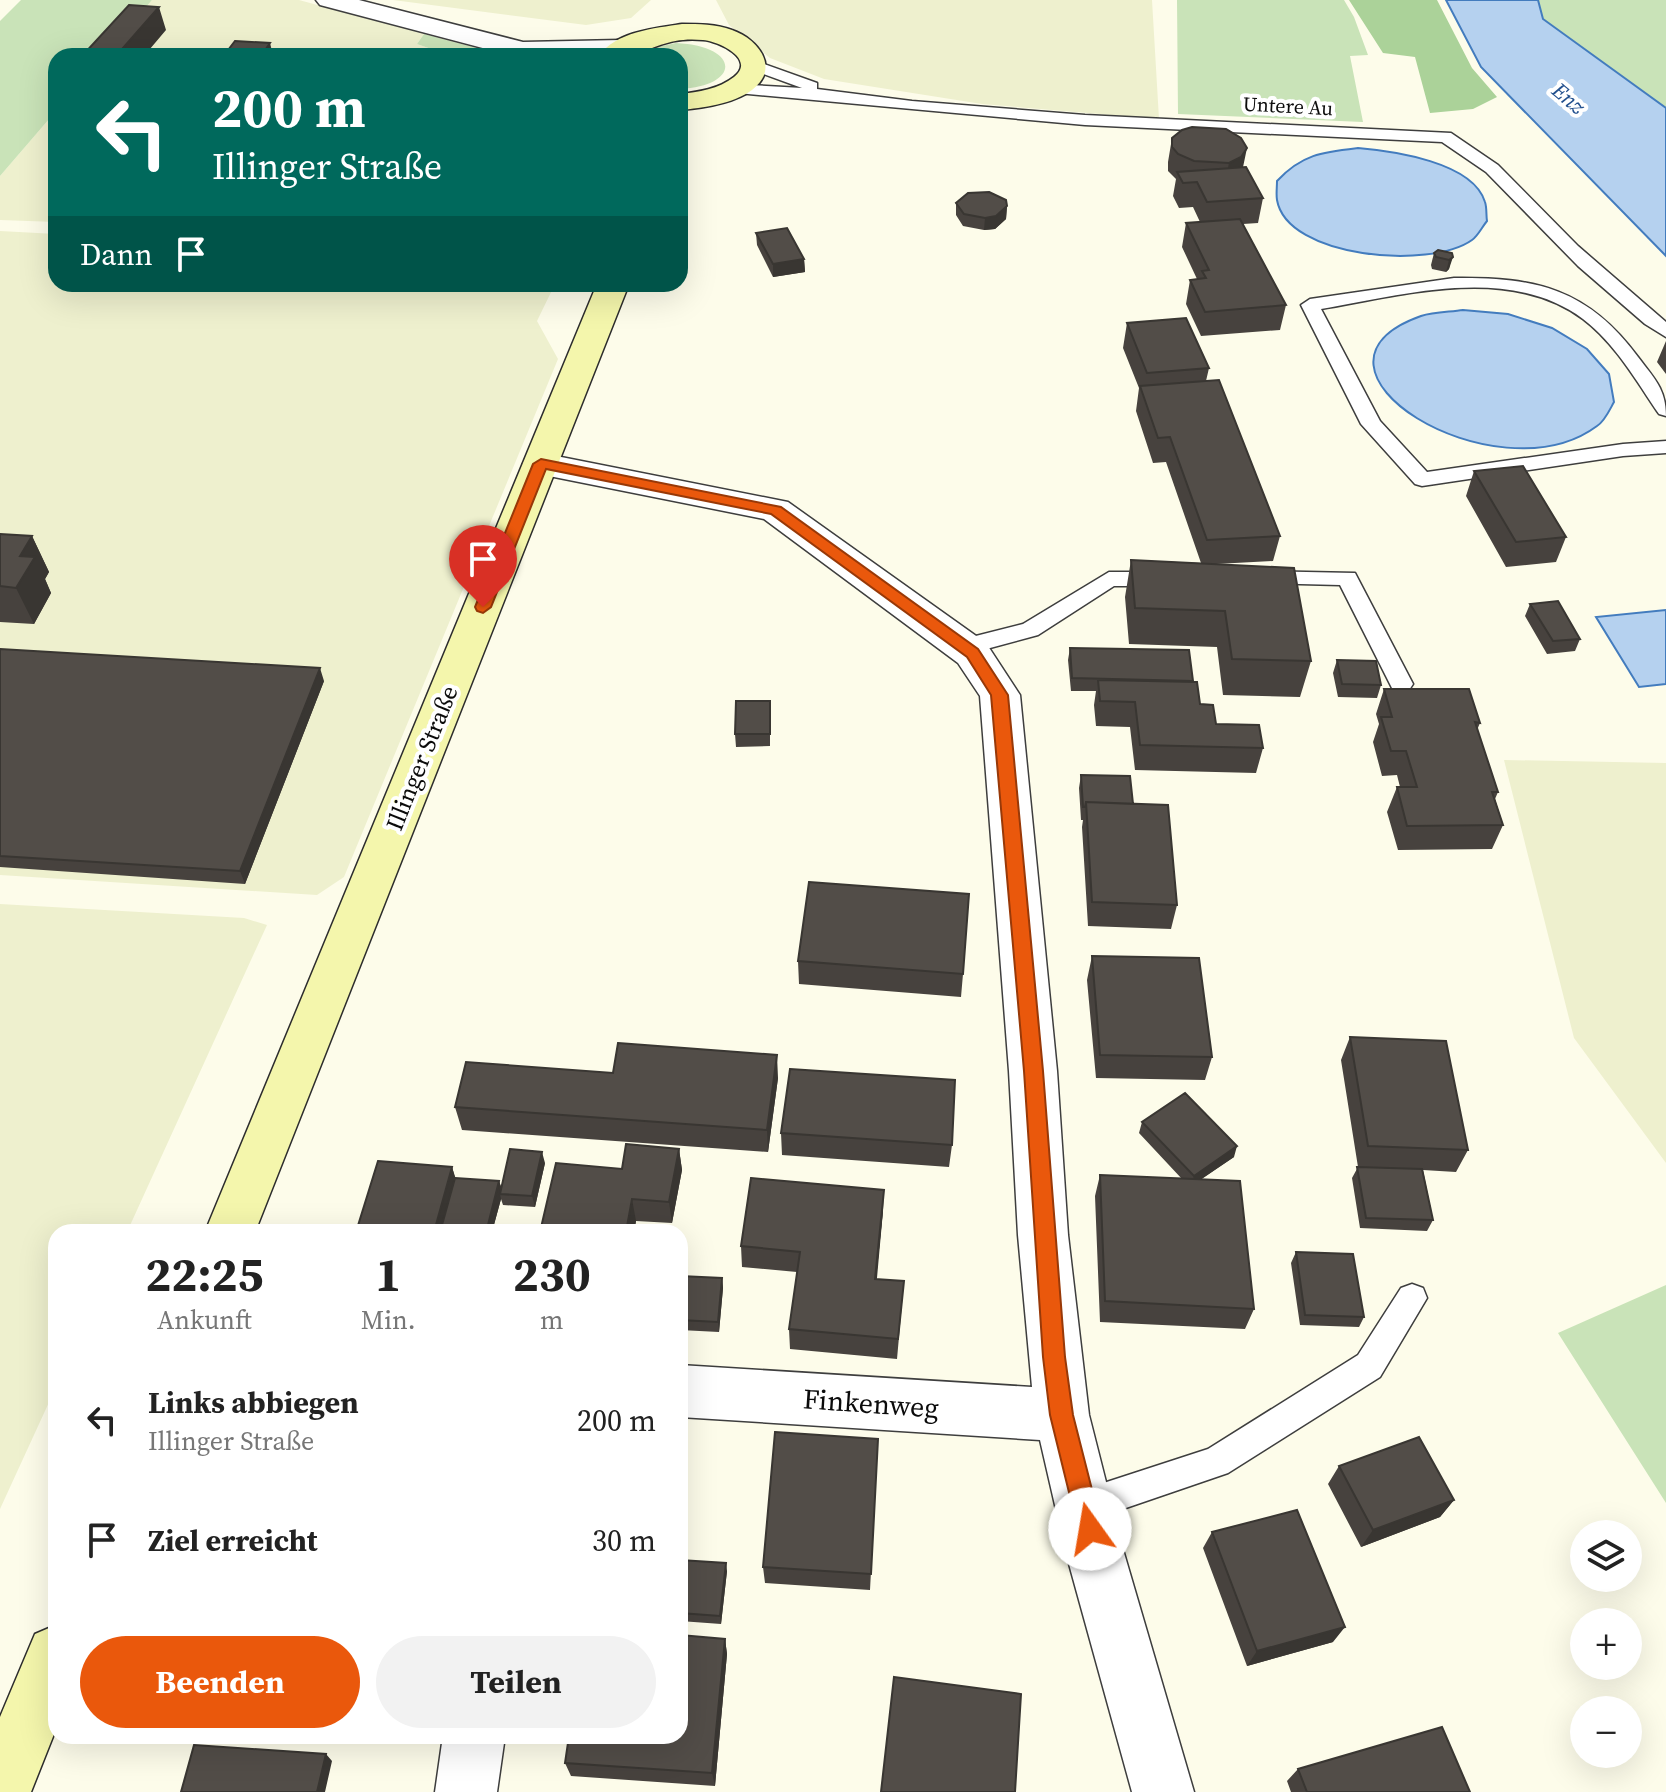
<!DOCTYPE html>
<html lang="de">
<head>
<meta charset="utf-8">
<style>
	body { margin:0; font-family:"Source Serif 4",serif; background:#f2f2f2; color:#222; height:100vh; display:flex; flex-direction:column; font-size:30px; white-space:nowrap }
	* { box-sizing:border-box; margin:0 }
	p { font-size:26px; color:#767676 }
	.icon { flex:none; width:44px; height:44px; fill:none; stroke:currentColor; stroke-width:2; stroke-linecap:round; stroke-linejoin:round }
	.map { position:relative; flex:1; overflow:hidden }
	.details { position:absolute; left:48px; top:1224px; width:640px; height:520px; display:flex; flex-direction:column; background:#fff; border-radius:24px; box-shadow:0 8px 32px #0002 }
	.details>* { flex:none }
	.banner { position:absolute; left:48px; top:48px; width:640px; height:244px; border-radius:24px; box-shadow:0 8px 32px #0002; background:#00695c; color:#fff; overflow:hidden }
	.fabs { position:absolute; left:1570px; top:1520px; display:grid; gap:16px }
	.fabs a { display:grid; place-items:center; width:72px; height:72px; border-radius:50%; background:#fff; box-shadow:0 8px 32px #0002; font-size:40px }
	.pin { position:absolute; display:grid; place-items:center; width:68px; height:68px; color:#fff; margin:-82px -34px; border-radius:50% 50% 50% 0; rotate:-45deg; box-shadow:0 0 8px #0007 }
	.pin .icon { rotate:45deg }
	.me { position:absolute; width:88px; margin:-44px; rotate:347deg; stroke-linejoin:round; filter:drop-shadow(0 0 6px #0008) }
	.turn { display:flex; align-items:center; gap:28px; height:168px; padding:0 32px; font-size:36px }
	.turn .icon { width:104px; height:104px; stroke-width:2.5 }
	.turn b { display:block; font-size:56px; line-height:68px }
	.then { display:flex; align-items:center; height:76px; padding:0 32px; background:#0003; gap:16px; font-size:30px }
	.eta { display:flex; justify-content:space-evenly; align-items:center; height:136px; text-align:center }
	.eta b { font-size:48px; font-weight:700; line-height:56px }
	.cta { display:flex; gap:16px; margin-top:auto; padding:16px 32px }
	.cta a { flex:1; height:92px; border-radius:48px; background:#ea580c; color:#fff; font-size:32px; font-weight:700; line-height:92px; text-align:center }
	.cta a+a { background:#f2f2f2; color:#222 }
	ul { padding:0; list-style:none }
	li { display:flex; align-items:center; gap:24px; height:120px; padding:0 32px }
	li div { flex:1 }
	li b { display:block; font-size:30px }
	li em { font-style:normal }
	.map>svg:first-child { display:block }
	.farmland { fill:#eef0ce }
	.green { fill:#c9e3b8 }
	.forest { fill:#abd299 }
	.water { fill:#b5d1ef; stroke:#437cbe; stroke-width:2 }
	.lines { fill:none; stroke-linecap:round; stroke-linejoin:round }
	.lane-casing { stroke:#3e3e3e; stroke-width:3 }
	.street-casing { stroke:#3e3e3e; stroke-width:3 }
	.secondary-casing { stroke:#2d2d2d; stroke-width:3 }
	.lane { fill:#fff; fill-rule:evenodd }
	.street { fill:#fff; fill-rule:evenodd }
	.secondary { fill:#f4f6ac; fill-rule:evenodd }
	.wall { fill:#47423e }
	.shaded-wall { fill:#393632 }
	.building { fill:#524d48; stroke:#393632; stroke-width:2 }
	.route { fill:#ea580c; stroke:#983908; stroke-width:2 }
	.labels { text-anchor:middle; stroke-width:8; stroke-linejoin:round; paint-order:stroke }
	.far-street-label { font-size:20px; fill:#0b0b0b; stroke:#fff }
	.far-water-label { font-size:22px; font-style:italic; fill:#22508e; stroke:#fff }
	.street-label { font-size:24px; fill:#0b0b0b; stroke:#fff }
	.near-street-label { font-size:28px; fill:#0b0b0b; stroke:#fff }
</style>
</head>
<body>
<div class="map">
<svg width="1666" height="1792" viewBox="0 0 1666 1792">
	<rect width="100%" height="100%" fill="#fdfcea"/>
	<!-- farmland -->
	<path class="farmland" d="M152 0H299L424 34 417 44 451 56H104Z
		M393 0H651L631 18 586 25Z
		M716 0H1152L1159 119 982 104 824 79 770 58 729 25Z
		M56 111V222L0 220V176Z
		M0 231 56 234V284H555L537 321 558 359 344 877 317 895 0 875Z
		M1504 760 1666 763V1163L1574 1038Z
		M0 904 244 918 267 925 127 1232H56V1387L0 1509Z"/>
	<!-- green -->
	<path class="green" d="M21 0H152L104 56H56V111L0 176V21Z
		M1177 0H1344L1354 17 1368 55 1350 56 1363 122 1178 114Z
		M1538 0H1666V108L1542 19Z
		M424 34 507 56H451L417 44Z
		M676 43C741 46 741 86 680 89V56H637L648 49Z
		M1666 1285V1503L1558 1333Z"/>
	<!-- forest -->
	<path class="forest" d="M1349 0H1437L1472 68 1497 97 1473 109 1430 113 1415 57 1383 53Z"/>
	<!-- water -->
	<path class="water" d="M1446 0H1538L1543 19 1666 108V256L1481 67Z
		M1358 148C1393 151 1473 162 1485 202 1487 208 1486 215 1487 221 1482 227 1478 236 1472 240 1430 270 1287 258 1277 200 1276 195 1277 187 1277 181 1302 154 1323 152 1358 148Z
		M1463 310 1508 314 1552 328 1587 349 1609 374 1614 402C1610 409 1605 421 1597 426 1496 501 1277 367 1421 316 1434 312 1450 312 1463 310Z
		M1666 610V684L1639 687 1596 617Z"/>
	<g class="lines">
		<defs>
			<path id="lane" d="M753 60 817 83V89L912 101 1085 115 1451 133 1498 165 1578 246 1666 322V337L1645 324 1578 266 1486 172 1442 142 1085 125 727 92V86L733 84 802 88 747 68V62Z
				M1454 278C1536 277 1588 289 1638 357 1654 378 1666 389 1666 416L1659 414C1637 382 1615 343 1583 319 1509 264 1404 295 1321 309L1380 421 1427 472 1623 444 1666 441V453L1623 456 1422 486 1415 484 1361 424 1301 305 1310 299Z
				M1262 571 1355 573 1413 684 1409 690 1401 692 1393 690 1340 585 1254 583 1251 578 1254 573Z
				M1109 572H1163L1171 574 1174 579 1171 584 1163 586H1114L1038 635 964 655 956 653 953 647 956 641 1023 624Z
				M1412 1284 1423 1288 1427 1298 1380 1377 1228 1473 1085 1522 1073 1517 1068 1505 1073 1493 1208 1449 1358 1355 1401 1288Z"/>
			<path id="street" d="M316 0H359L523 42 621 40 630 42 634 48 630 54 621 56H513L320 5Z
				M541 453 788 502 986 643 1020 695 1057 1071 1068 1235 1089 1415 1124 1553 1194 1792H1132L1066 1553 1040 1440 680 1417V1365L1032 1387 1018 1235 1009 1071 980 696 958 663 764 519 529 472 523 464 529 456Z
				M443 1736H505L497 1792H435Z"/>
			<path id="secondary" d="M682 24C699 24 716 24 732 30 758 39 781 68 752 90 733 104 703 108 680 110V94C698 92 719 89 734 77 757 59 718 41 703 40 671 37 658 47 630 56 621 58 608 56 599 56 615 32 655 28 682 24Z
				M597 284H629L255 1232H205Z
				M56 1625V1729L31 1792H0V1717L35 1634Z"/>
		</defs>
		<!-- lane casing -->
		<use href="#lane" class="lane-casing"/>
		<!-- street casing -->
		<use href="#street" class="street-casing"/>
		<!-- secondary casing -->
		<use href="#secondary" class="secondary-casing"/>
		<!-- lane -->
		<use href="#lane" class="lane"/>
		<!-- street -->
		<use href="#street" class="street"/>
		<!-- secondary -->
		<use href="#secondary" class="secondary"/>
	</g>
	<!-- wall -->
	<path class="wall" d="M1172 138 1243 167 1263 198 1258 223 1243 224 1286 305 1280 330 1201 336 1186 304 1190 280 1197 279 1182 247 1186 223 1200 222 1193 207 1179 208 1173 196 1176 179 1168 171V162Z
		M956 203 1007 206 1006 219 995 229 984 230 963 226 956 215Z
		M756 233 804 259 805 272 773 277 757 245Z
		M1434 253H1452L1449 269 1446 272 1432 269 1431 265Z
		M1127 323 1209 368 1206 381 1280 536 1273 561 1216 564 1311 661 1300 697 1223 695 1217 647 1129 644 1125 597 1131 560 1201 563 1166 462 1153 463 1136 411 1139 388 1123 348Z
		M1666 341V374L1657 362Z
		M1474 471 1566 537 1556 562 1506 567 1466 496Z
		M0 534 32 536 49 572 45 579 51 593 34 624 0 622Z
		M1530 604 1580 639 1575 651 1547 654 1525 616Z
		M1070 648 1193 682 1200 704 1216 724 1263 748 1256 773 1135 770 1130 727 1096 726 1094 705 1096 691H1071L1068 660Z
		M0 649 324 681 245 884 0 867Z
		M1337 660 1381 685 1377 698 1338 697 1333 673Z
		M1384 689 1480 723 1477 730 1498 792 1495 799 1503 825 1492 849 1398 850 1387 812 1397 787H1400L1397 775 1382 776 1373 742 1379 724 1376 714Z
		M770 701V746L736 747 735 734Z
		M1081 775 1133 804 1177 905 1171 929 1088 926 1082 827 1083 820H1081L1079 788Z
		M1092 956 1212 1057 1205 1080 1096 1078 1087 980Z
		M798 961 963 974 961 997 799 984Z
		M1350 1037 1468 1150 1456 1172 1423 1170 1433 1220 1427 1231 1360 1228 1352 1178 1358 1167 1341 1060Z
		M778 1078 768 1152 462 1130 455 1107Z
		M1142 1122 1234 1157 1201 1179 1254 1309 1245 1329 1100 1322 1095 1196 1100 1175 1182 1179 1139 1133Z
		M781 1133 952 1145 949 1167 782 1155Z
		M679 1149 682 1170 672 1223 636 1221 634 1232H540L622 1169Z
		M545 1163 535 1207 503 1205 501 1199 492 1232H356L452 1167 455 1178 499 1181 501 1187Z
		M883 1211 876 1279 904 1281 897 1359 790 1349 789 1329 797 1272 742 1267 741 1246Z
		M1296 1252 1364 1317 1359 1327 1300 1325 1291 1263Z
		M680 1276 722 1278 723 1288 719 1332 680 1330Z
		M878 1439 870 1590 765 1583 763 1567Z
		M1339 1466 1454 1500 1440 1517 1361 1547 1328 1484Z
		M1212 1532 1333 1642 1247 1666 1203 1548Z
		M680 1560 727 1571 721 1624 680 1621Z
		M725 1639 727 1654 715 1786 571 1776 565 1763Z
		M313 1736H386L385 1741Z
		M1298 1769 1470 1792H1291L1287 1781Z"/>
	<!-- shaded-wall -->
	<path class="shaded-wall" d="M159 7 166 30 144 56H116Z
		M270 43 273 55 261 56Z
		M1247 148 1242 172 1224 187 1229 163Z
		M1007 206 1006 219 995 229 984 230 985 218Z
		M1453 257 1449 269 1446 272 1449 260Z
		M804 259 805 272 773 277V264Z
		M32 536 49 572 45 579 51 593 34 624 16 588 20 556Z
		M320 668 324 681 245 884 240 871Z
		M777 1055 778 1078 768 1152 767 1130Z
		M1237 1146 1234 1157 1190 1187 1194 1176Z
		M679 1149 682 1170 672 1223 669 1202Z
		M542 1152 545 1163 535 1207 532 1196Z
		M452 1167 459 1189 442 1225 445 1232H434Z
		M499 1181 503 1192 500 1194 501 1199 492 1232H488L487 1229Z
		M884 1190 883 1211 875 1300V1279Z
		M632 1199 636 1221 634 1232H626Z
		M722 1278 723 1288 719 1332 718 1322Z
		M1454 1500 1440 1517 1361 1547 1373 1530Z
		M726 1563 727 1571 721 1624 720 1616Z
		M1345 1627 1333 1642 1247 1666 1257 1651Z
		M725 1639 727 1654 715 1786 712 1773Z
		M326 1754 332 1761 325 1792H317Z"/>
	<!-- building -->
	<path class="building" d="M129 5 159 7 116 56H82Z
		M235 41 270 43 261 56 225 54Z
		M214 54 248 56H212Z
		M1192 127 1226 129 1241 138 1247 148 1241 157 1229 163 1194 161 1178 154 1172 147V138L1182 130Z
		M1246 167 1263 198 1207 202 1197 182 1183 183 1177 172Z
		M989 192 1006 200 1007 206 996 216 985 218 964 214 956 203 968 193Z
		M1240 219 1286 305 1205 312 1190 280 1206 278 1202 271 1209 270 1186 223Z
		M787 228 804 259 773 264 756 233Z
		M1438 250 1452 253 1453 257 1449 260 1436 257 1434 253Z
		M1186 318 1209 368 1147 373 1127 323Z
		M1219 380 1280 536 1207 540 1170 437 1158 438 1140 386Z
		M1523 466 1566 537 1516 542 1474 471Z
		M0 534 32 536 20 556 35 557 16 588 0 586Z
		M1131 560 1294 568 1311 661 1232 659 1225 611 1135 608Z
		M1558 601 1580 639 1553 641 1530 604Z
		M1070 648 1189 650 1193 681 1072 678Z
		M0 649 320 668 240 871 0 856Z
		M1337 660 1376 661 1381 685 1342 684Z
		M1098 680 1197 682 1200 704 1213 705 1216 724 1259 725 1263 748 1140 745 1135 702 1100 701Z
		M1384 689H1469L1480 723 1475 722 1498 792H1492L1503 825 1407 826 1397 787H1417L1406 751H1391L1381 717H1392Z
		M736 701H770V734H735Z
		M1081 775 1130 776 1133 804 1086 802 1085 807H1083Z
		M1086 802 1168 805 1177 905 1092 902Z
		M809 882 969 894 963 974 798 961Z
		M1092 956 1199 958 1212 1057 1100 1055Z
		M1350 1037 1446 1041 1468 1150 1368 1146Z
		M618 1043 777 1055 767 1130 455 1107 466 1062 613 1073Z
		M790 1069 955 1080 952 1145 781 1133Z
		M1185 1093 1237 1146 1194 1176 1142 1122Z
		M626 1144 679 1149 669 1202 632 1199 626 1232H540L556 1163 622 1169Z
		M510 1149 542 1152 532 1196 500 1194Z
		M378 1161 452 1167 434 1232H356Z
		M1357 1167 1422 1169 1433 1220 1366 1218Z
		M1100 1175 1240 1181 1254 1309 1105 1301Z
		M455 1178 499 1181 487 1229 442 1225Z
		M751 1178 884 1190 875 1279 904 1281 898 1339 789 1329 800 1252 741 1246Z
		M1296 1252 1353 1254 1364 1317 1305 1315Z
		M680 1276 722 1278 718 1322 680 1320Z
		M775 1432 878 1439 871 1574 763 1567Z
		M1419 1437 1454 1500 1373 1530 1339 1466Z
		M1297 1510 1345 1627 1257 1651 1212 1532Z
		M680 1560 726 1563 720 1616 680 1613Z
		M680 1635 725 1639 712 1773 565 1763 569 1736H680Z
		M894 1677 1021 1694 1015 1792H881Z
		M1442 1727 1470 1792H1307L1298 1769Z
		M194 1745 326 1754 317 1792H181Z"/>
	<!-- route -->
	<path class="route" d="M541 459 781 507 978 649 1008 695 1043 1071 1065 1357 1073 1415 1102 1529 1099 1538 1090 1541 1082 1538 1078 1529 1050 1415 1043 1357 1024 1071 991 695 967 657 771 514 546 469 491 607 483 613 477 611 475 607 533 464Z"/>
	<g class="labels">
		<!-- far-street labels -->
		<g class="far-street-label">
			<text transform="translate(1288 106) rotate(3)" y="7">Untere Au</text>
		</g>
		<!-- far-water labels -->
		<g class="far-water-label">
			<text transform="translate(1569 98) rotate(40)" y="8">Enz</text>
		</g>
		<!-- street labels -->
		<g class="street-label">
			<text transform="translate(422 758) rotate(-68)" y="8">Illinger Straße</text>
		</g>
		<!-- near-street labels -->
		<g class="near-street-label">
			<text transform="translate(871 1403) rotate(4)" y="10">Finkenweg</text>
		</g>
	</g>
</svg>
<div class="fabs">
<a><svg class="icon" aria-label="layers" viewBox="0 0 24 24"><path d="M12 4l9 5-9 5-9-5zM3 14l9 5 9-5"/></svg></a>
<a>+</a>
<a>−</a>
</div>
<div class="pin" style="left:483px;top:607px;background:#d93025"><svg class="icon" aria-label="arrive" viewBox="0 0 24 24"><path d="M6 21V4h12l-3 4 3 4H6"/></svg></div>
<svg class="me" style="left:1090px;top:1529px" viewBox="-20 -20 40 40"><circle r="19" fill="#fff"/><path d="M0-13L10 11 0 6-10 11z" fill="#ea580c"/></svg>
<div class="banner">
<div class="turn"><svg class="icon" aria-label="left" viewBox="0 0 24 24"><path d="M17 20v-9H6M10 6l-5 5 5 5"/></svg><div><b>200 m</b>Illinger Straße</div></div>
<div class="then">Dann<svg class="icon" aria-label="arrive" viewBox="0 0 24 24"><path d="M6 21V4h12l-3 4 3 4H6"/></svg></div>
</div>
<section class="details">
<div class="eta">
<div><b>22:25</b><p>Ankunft</p></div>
<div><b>1</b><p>Min.</p></div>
<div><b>230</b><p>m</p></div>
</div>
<ul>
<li><svg class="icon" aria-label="left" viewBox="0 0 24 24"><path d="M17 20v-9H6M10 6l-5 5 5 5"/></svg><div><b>Links abbiegen</b><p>Illinger Straße</p></div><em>200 m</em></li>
<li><svg class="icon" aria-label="arrive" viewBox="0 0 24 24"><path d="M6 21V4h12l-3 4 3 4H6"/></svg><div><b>Ziel erreicht</b></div><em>30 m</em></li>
</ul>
<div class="cta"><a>Beenden</a><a>Teilen</a></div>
</section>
</div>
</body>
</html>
